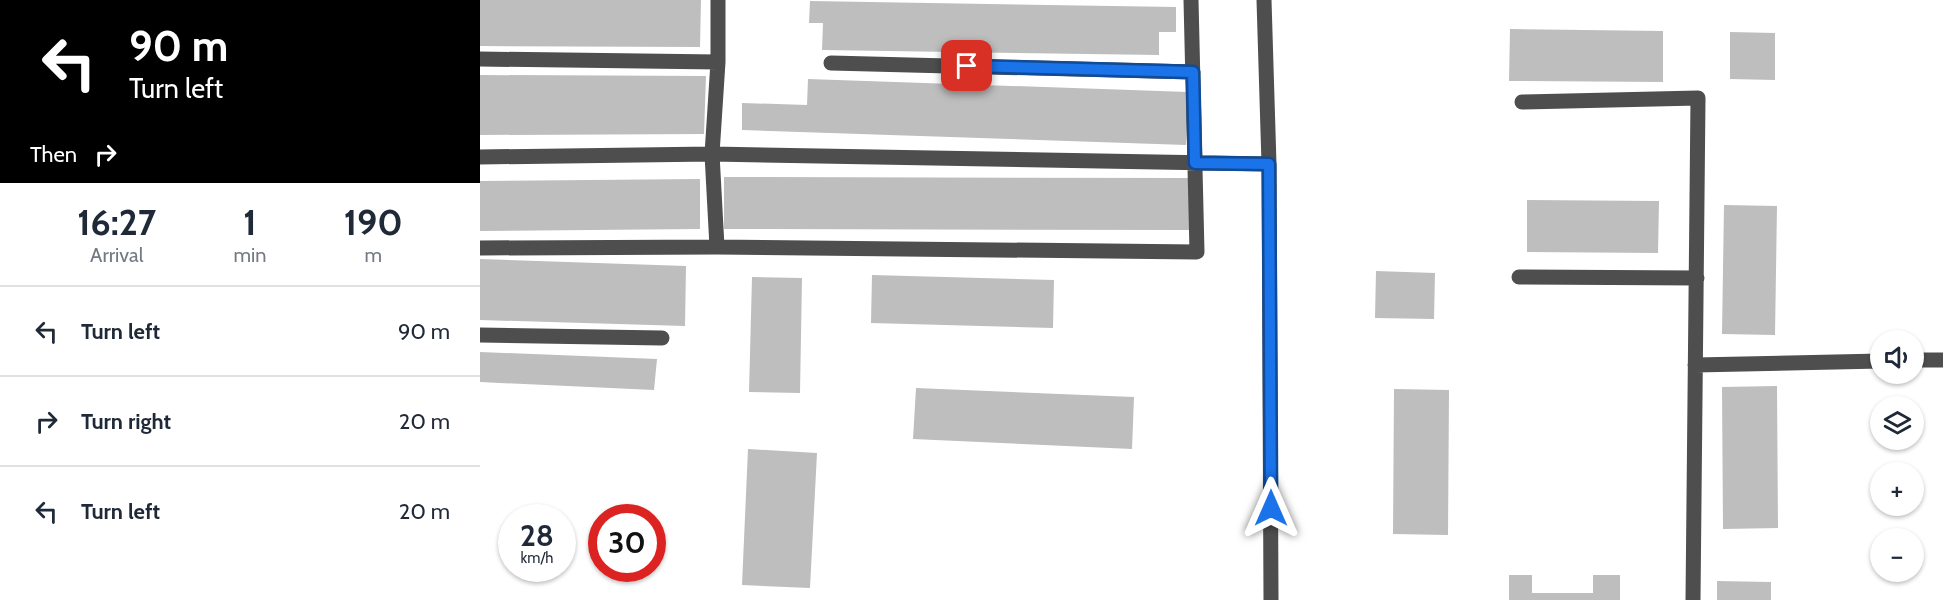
<!DOCTYPE html>
<html lang="en">
<head>
<meta charset="utf-8">
<style>
	body { margin:0; font-family:Cabin,sans-serif; background:#f6f6f7; color:#1f2937; height:100vh; display:flex; flex-direction:column; font-size:22px; white-space:nowrap }
	* { box-sizing:border-box; margin:0 }
	p { font-size:20px; color:#747a83 }
	.icon { flex:none; width:33px; height:33px; fill:none; stroke:currentColor; stroke-width:2; stroke-linecap:round; stroke-linejoin:round }
	.map { position:relative; flex:1; overflow:hidden }
	.sheet { display:flex; flex-direction:column; background:#fff; width:480px }
	.sheet>* { flex:none }
	.guide { background:#000; color:#fff; overflow:hidden }
	.fabs { position:absolute; left:1390px; top:330px; display:grid; gap:12px }
	.fabs a { display:grid; place-items:center; width:54px; height:54px; border-radius:50%; background:#fff; box-shadow:0 2px 4px #0004; font-size:30px }
	.speed { position:absolute; left:18px; top:504px; display:flex; gap:12px; font-size:30px; font-weight:700; text-align:center }
	.speed>* { display:grid; place-content:center; width:78px; height:78px; border-radius:50%; background:#fff; box-shadow:0 2px 4px #0004; line-height:1 }
	.speed small { font-size:15px; font-weight:400 }
	.speed .limit { border:9px solid #d22; background:#fff; color:#111 }
	.pin { position:absolute; display:grid; place-items:center; width:51px; height:51px; color:#fff; margin:-26px; border-radius:12px; box-shadow:0 3px 9px #0006 }
	.me { position:absolute; width:66px; margin:-33px; rotate:0deg; stroke-linejoin:round; filter:drop-shadow(0 0 4px #0008) }
	.turn { display:flex; align-items:center; gap:21px; height:126px; padding:0 30px; font-size:27px }
	.turn .icon { width:78px; height:78px; stroke-width:2.5 }
	.turn b { display:block; font-size:42px; line-height:51px }
	.then { display:flex; align-items:center; height:57px; padding:0 30px; background:#0003; gap:12px; font-size:22px }
	.eta { display:flex; justify-content:space-evenly; align-items:center; height:102px; text-align:center }
	.eta b { font-size:36px; font-weight:700; line-height:42px }
	ul { padding:0; list-style:none }
	li { display:flex; align-items:center; gap:18px; height:90px; padding:0 30px; border-top:2px solid #e0e1e3 }
	li div { flex:1 }
	li b { display:block; font-size:22px }
	li em { font-style:normal }
	main { display:flex; flex:1; min-height:0 }
	.map>svg:first-child { display:block }
	.building { fill:#bebebe }
	.lines { fill:none; stroke-linecap:round; stroke-linejoin:round }
	.minor { stroke:#4e4e4e; stroke-width:15 }
	.route-casing { stroke:#114b97; stroke-width:15 }
	.route { stroke:#1a73e8; stroke-width:10 }
</style>
</head>
<body>
<main>
<section class="sheet">
<div class="guide">
<div class="turn"><svg class="icon" aria-label="left" viewBox="0 0 24 24"><path d="M17 20v-9H6M10 6l-5 5 5 5"/></svg><div><b>90 m</b>Turn left</div></div>
<div class="then">Then<svg class="icon" aria-label="right" viewBox="0 0 24 24"><path d="M7 20v-9h11M14 6l5 5-5 5"/></svg></div>
</div>
<div class="eta">
<div><b>16:27</b><p>Arrival</p></div>
<div><b>1</b><p>min</p></div>
<div><b>190</b><p>m</p></div>
</div>
<ul>
<li><svg class="icon" aria-label="left" viewBox="0 0 24 24"><path d="M17 20v-9H6M10 6l-5 5 5 5"/></svg><div><b>Turn left</b></div><em>90 m</em></li>
<li><svg class="icon" aria-label="right" viewBox="0 0 24 24"><path d="M7 20v-9h11M14 6l5 5-5 5"/></svg><div><b>Turn right</b></div><em>20 m</em></li>
<li><svg class="icon" aria-label="left" viewBox="0 0 24 24"><path d="M17 20v-9H6M10 6l-5 5 5 5"/></svg><div><b>Turn left</b></div><em>20 m</em></li>
</ul>
</section>
<div class="map">
<svg width="1463" height="600" viewBox="0 0 1463 600">
	<rect width="100%" height="100%" fill="#fff"/>
	<!-- building -->
	<path class="building" d="M0 0H221L220 47 0 46Z
		M330 1 696 7V32H679V55L342 50 343 23H329Z
		M1030 29 1183 31V82L1029 81Z
		M1250 32 1295 33V80L1250 79Z
		M0 75 226 76 224 134 0 135Z
		M328 79 708 92 706 145 262 130V103L327 105Z
		M244 177 710 178V230L244 229Z
		M220 179V229L0 231V181Z
		M1047 200 1179 201 1178 253 1047 252Z
		M1244 205 1297 206 1295 335 1242 334Z
		M0 259 206 266 205 326 0 320Z
		M896 271 955 273 954 319 895 318Z
		M392 275 574 280 573 328 391 323Z
		M272 277 322 278 320 393 269 392Z
		M0 352 177 359 174 390 0 382Z
		M1297 386 1298 528 1243 529 1242 387Z
		M436 388 654 397 652 449 433 439Z
		M914 389 969 390 968 535 913 534Z
		M268 449 337 453 330 588 262 585Z
		M1029 575H1052V593H1113V575H1140V600H1029Z
		M1237 581 1291 582V600H1237Z"/>
	<g class="lines">
		<!-- minor -->
		<path class="minor" d="M784 0 789 164 791 600
			M0 59 238 62
			M351 63 713 72
			M1042 102 1218 98 1213 600
			M0 157 232 154 789 164
			M237 247 232 154 238 62V0
			M0 248 237 247 717 252 711 0
			M1039 277 1217 278
			M0 335 182 338
			M1434 360H1463
			M1215 365 1401 361"/>
	</g>
	<g class="lines">
		<defs>
			<path id="route" d="M487 66 713 72 715 163 789 164 791 508"/>
		</defs>
		<!-- route casing -->
		<use href="#route" class="route-casing"/>
		<!-- route -->
		<use href="#route" class="route"/>
	</g>
</svg>
<div class="fabs">
<a><svg class="icon" aria-label="sound" viewBox="0 0 24 24"><path d="M4 9h4l5-4v14l-5-4H4zM17 9q2 3 0 6"/></svg></a>
<a><svg class="icon" aria-label="layers" viewBox="0 0 24 24"><path d="M12 4l9 5-9 5-9-5zM3 14l9 5 9-5"/></svg></a>
<a>+</a>
<a>−</a>
</div>
<div class="speed"><div>28<small>km/h</small></div><div class="limit">30</div></div>
<div class="pin" style="left:487px;top:66px;background:#d93025"><svg class="icon" aria-label="arrive" viewBox="0 0 24 24"><path d="M6 21V4h12l-3 4 3 4H6"/></svg></div>
<svg class="me" style="left:791px;top:508px" viewBox="-20 -20 40 40"><path d="M0-17L14 15 0 8-14 15z" fill="#1a73e8" stroke="#fff" stroke-width="4"/></svg>
</div>
</main>
</body>
</html>
